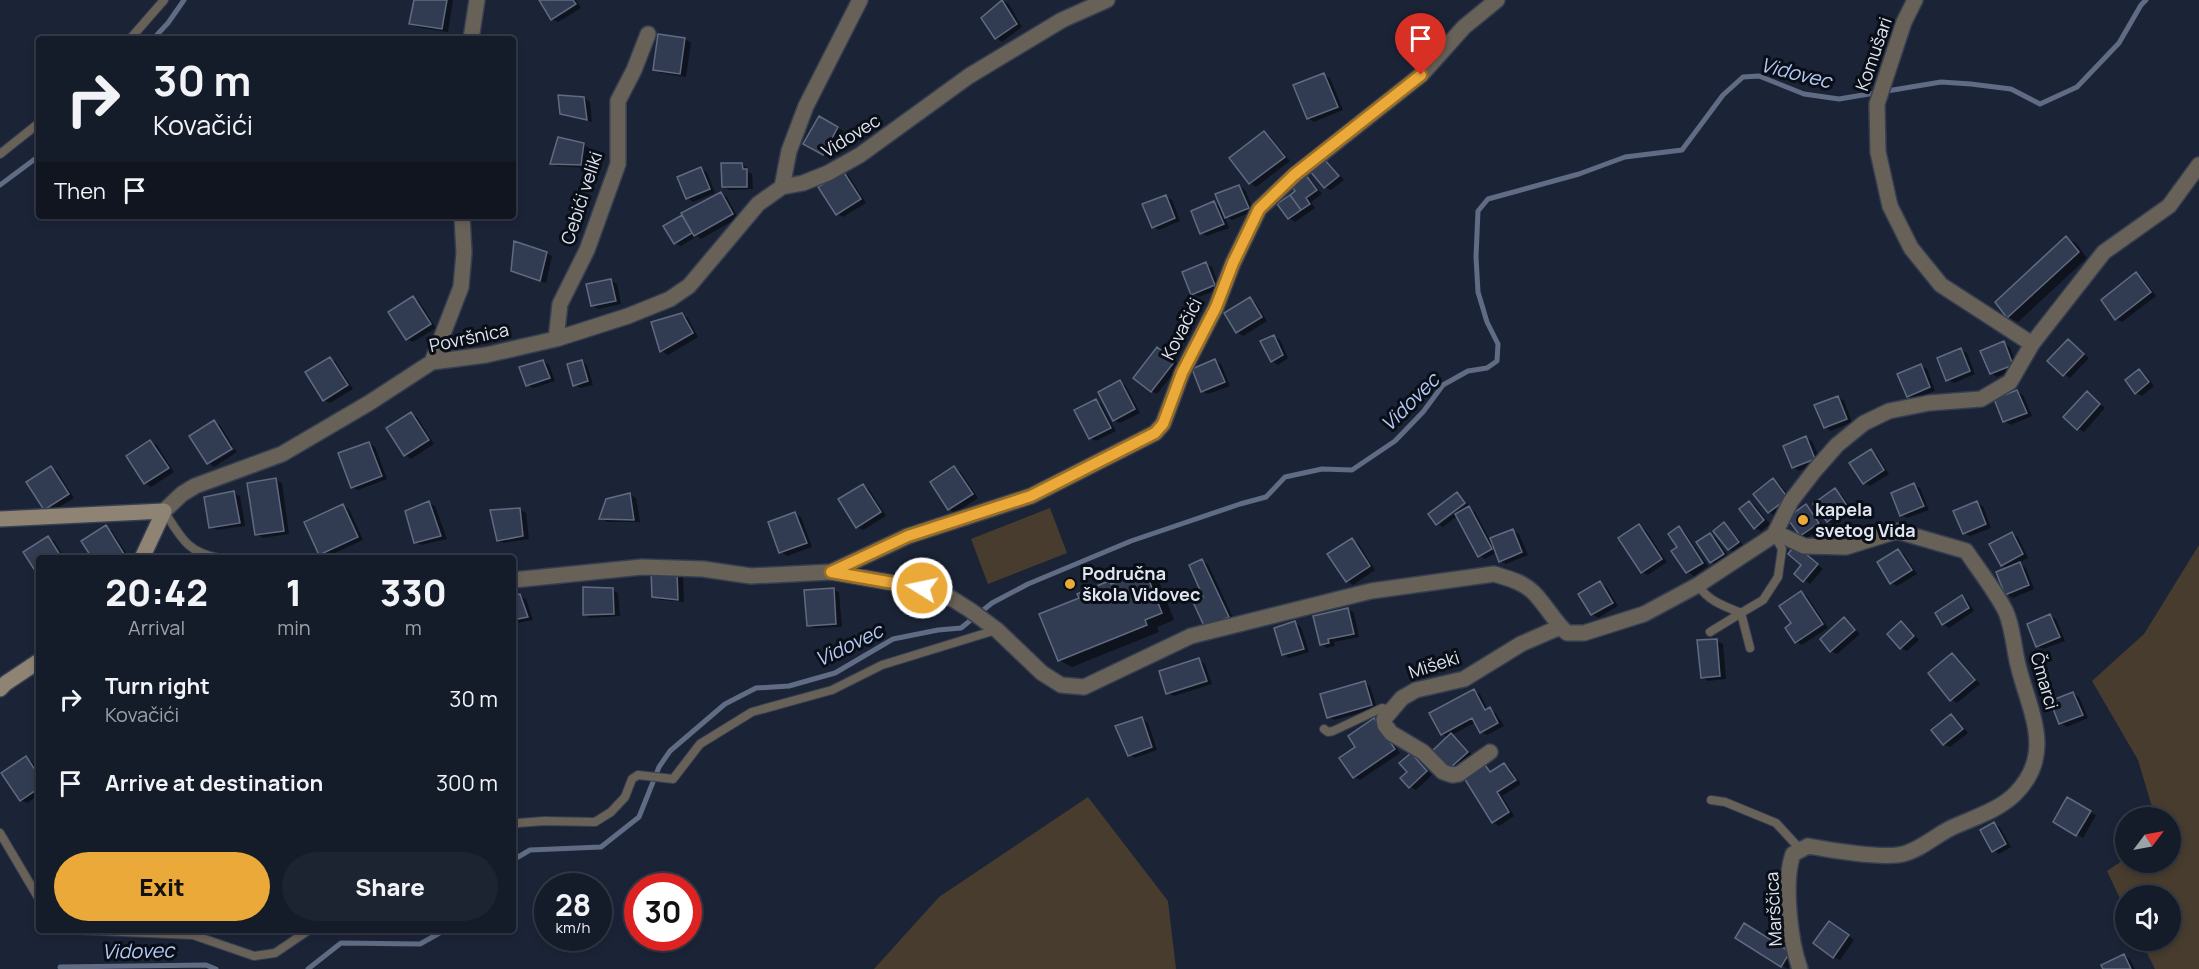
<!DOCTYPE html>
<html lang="en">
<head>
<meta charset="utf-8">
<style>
	body { margin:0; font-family:Manrope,sans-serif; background:#1d2431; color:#f1f3f6; height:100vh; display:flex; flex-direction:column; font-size:22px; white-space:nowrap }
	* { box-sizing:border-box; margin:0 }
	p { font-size:20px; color:#9da1a8 }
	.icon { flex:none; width:33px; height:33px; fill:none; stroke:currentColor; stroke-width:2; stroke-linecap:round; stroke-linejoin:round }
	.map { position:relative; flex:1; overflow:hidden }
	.panel { position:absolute; left:36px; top:555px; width:480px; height:378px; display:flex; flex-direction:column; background:#141b29; border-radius:6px; box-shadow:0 3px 9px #0003,0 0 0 2px #333946 }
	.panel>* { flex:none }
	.banner { position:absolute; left:36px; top:36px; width:480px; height:183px; border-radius:6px; box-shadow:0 3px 9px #0003,0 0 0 2px #333946; background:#141b29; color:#f1f3f6; overflow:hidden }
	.needle { width:39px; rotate:58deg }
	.tools { position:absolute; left:2115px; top:807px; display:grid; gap:12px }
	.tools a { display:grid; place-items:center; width:66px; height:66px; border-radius:50%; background:#141b29; box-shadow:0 3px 9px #0003,0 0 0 2px #333946; font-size:30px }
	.speed { position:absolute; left:534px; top:873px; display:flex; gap:12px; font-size:30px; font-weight:700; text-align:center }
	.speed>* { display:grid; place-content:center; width:78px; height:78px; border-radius:50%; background:#141b29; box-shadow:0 3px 9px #0003,0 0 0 2px #333946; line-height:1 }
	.speed small { font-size:15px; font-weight:400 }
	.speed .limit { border:9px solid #d22; background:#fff; color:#111 }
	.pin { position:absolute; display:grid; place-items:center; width:51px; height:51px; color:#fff; margin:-62px -26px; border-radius:50% 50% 50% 0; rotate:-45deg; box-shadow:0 0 6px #0007 }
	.pin .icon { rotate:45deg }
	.me { position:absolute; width:66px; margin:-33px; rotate:280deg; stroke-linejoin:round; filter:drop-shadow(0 0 4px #0008) }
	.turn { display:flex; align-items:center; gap:21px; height:126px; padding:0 18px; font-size:27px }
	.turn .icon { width:78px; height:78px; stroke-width:2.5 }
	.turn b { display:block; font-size:42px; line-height:51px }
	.then { display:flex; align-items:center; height:57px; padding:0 18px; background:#0003; gap:12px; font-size:22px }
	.eta { display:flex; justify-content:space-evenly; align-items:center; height:102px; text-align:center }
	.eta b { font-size:36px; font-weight:800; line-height:42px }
	.primary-button { display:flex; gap:12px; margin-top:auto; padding:12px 18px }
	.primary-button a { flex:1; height:69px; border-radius:36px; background:#eba939; color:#111; font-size:24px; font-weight:800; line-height:69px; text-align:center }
	.primary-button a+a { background:#1d2431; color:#f1f3f6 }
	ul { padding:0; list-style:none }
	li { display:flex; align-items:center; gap:18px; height:84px; padding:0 18px }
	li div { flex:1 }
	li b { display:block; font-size:22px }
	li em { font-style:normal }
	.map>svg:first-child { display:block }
	.green { fill:#473c2d }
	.shadow { fill:#0007 }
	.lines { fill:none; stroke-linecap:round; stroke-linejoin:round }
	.stream { stroke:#606b84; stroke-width:5 }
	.building { fill:#313c52; stroke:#606b81; stroke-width:1.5 }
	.lane-casing { stroke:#363f51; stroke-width:10 }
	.street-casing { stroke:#363f51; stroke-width:18 }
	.secondary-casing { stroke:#363f51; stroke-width:18 }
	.lane { stroke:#686157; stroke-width:8 }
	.street { stroke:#686157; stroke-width:15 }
	.secondary { stroke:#8f8373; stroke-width:15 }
	.route-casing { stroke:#996e25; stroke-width:15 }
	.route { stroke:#eba939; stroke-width:10 }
	.poi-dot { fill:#eba939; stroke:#0a0e16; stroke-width:2 }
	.labels { text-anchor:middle; stroke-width:6; stroke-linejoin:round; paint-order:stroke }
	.street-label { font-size:18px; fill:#dfe6f2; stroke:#0a0e16 }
	.poi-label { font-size:18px; font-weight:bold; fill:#dfe6f2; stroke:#0a0e16; text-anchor:start }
	.water-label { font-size:20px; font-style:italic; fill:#b2c9f8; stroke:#0a0e16 }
</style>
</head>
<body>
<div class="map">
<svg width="2199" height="969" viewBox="0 0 2199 969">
	<rect width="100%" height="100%" fill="#1b2437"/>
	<!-- green -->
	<path class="green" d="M1050 508 1067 553 988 584 971 539Z
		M2199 545V969H2155L2141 941 2170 940V896H2126L2125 909 2107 871 2125 859 2126 862H2170V818L2155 817 2138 760 2092 681 2144 634Z
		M1088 797 1168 901 1176 969H874L939 897Z"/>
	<!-- shadow -->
	<path class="shadow" d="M415 0H453L448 32 417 27 411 23Z
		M540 0H576L581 8 558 22 552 19Z
		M1003 1 1009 4 1022 27 1002 42 996 38 983 19Z
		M659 35 685 39 691 43 686 77 660 73 654 69Z
		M1324 75 1330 78 1343 110 1314 122 1308 118Z
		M584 98 590 102 592 122 568 116 561 113Z
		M819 118 844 131 829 157 805 144Z
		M1264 133 1270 136 1290 161 1256 187 1250 183 1231 159Z
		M583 144 589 148 586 168 557 166 552 163Z
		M1324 160 1330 164 1344 180 1331 190 1325 187Z
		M742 164 748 168V172L752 174 753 189 729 190 723 186Z
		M701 169 707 172 715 193 693 202 687 198Z
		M843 173 849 176 866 203 843 217 837 214Z
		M1305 176 1311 180 1322 194 1311 202 1315 208 1295 222 1289 218Z
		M1239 186 1245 190 1254 211 1232 220 1224 215 1229 228 1207 236 1201 233 1214 203 1223 208Z
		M720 193 727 197 738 218 701 239 697 236 681 246 675 243 665 227Z
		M1166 197 1172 200 1180 221 1159 230 1153 227Z
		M2066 238 2076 243 2087 258 2018 322 2008 317 1997 303Z
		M546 253 552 256 546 283 518 273Z
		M1205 264 1212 267 1220 289 1199 297 1193 294Z
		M2136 274 2142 277 2156 296 2122 322 2116 319Z
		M611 280 617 284 621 304 598 309 592 305Z
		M413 298 419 301 436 328 413 342 407 339Z
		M1250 299 1256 303 1267 321 1243 336 1237 332 1226 314Z
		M682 315 688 318 698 337 668 355 662 351 653 323Z
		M1274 336 1280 340 1288 358 1278 365 1272 361Z
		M2004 343 2010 347 2018 368 1997 377 1991 373Z
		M2074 345 2089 358 2070 378 2064 374Z
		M1961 350 1967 353 1975 374 1954 383 1948 380Z
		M1164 352 1180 365 1157 394 1151 391Z
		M330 358 336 362 353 389 330 403 324 400Z
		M543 361 549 365 555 381 533 388 527 385Z
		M581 361 587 365 593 385 581 388 575 385Z
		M1215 361 1221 364 1230 386 1208 394 1202 391Z
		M1921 366 1927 369 1935 391 1914 399 1908 396Z
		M2139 371 2145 374 2154 386 2142 396 2136 393Z
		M1120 382 1126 386 1140 413 1120 423 1114 420Z
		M2017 392 2023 395 2032 416 2011 425 2004 421Z
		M2087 393 2105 408 2084 432 2078 429Z
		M1838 397 1844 401 1852 422 1831 431 1825 427Z
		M1095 401 1101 404 1116 431 1096 441 1090 438Z
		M411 414 417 417 434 444 411 459 405 455 388 428Z
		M214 422 220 425 233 446 209 461V464L191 436Z
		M1806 438 1812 441 1821 462 1799 471 1793 467Z
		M151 442 157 445 174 472 151 487 145 483Z
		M369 443 375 447 387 479 358 490 352 487Z
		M235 449 237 452 214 467 210 464Z
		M1871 451 1877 455 1889 474 1870 486 1864 483Z
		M51 468 57 471 74 498 51 512 45 509Z
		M954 468 960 471 978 498 955 513 949 509Z
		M276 480 282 483 289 534 263 538 257 534Z
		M1773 480 1779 483 1793 501 1775 516 1769 512Z
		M863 485 869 489 886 516 863 530 857 527Z
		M1914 485 1920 488 1929 510 1907 518 1901 515Z
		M1835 490 1841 494 1853 510 1834 525 1828 521Z
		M234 493 240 496 245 526 217 530 211 527Z
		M630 494 636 498 640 522H607L601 518Z
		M429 503 435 506 447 539 421 545 415 542Z
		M1468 503 1470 507 1469 508 1475 512 1490 540 1513 531 1519 534 1528 555 1506 564 1500 561 1497 552 1485 559 1479 555 1457 516 1443 527 1439 525Z
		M1750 503 1756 506 1770 524 1761 531 1755 528Z
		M1977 503 1983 506 1991 528 1970 536 1964 533Z
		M343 506 349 509 363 540 326 557 320 553Z
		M1806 506 1812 510 1824 527 1807 538 1801 535Z
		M519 509 526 513 529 539 504 543 498 540Z
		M795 514 801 517 812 547 787 556 781 552 770 523Z
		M1724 524 1730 528 1744 546 1735 553 1729 549Z
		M1639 526 1645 529 1667 562 1648 575 1642 572Z
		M106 527 112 531 129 557 93 558Z
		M1679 528 1685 532 1708 566 1694 576 1688 572 1673 551 1679 548Z
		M2011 534 2018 537 2028 558 2018 563 2026 568 2034 589 2013 598 2007 594 2008 569 2002 565Z
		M1710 535 1716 538 1729 557 1717 565 1711 562Z
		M48 538 54 541 65 558H39V574L25 552Z
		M1352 540 1358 543 1375 570 1353 585 1347 581Z
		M1801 551 1823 569 1810 584 1804 580Z
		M1898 551 1904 554 1917 574 1897 586 1891 583Z
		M1202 561 1208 564 1234 620 1212 630 1205 598Z
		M1145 572 1158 579 1174 620 1157 627 1159 632 1072 667 1059 660 1081 599 1109 582 1113 585Z
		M677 574 683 577 684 602 660 600 654 596Z
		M1600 583 1606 586 1618 606 1598 618 1592 614Z
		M833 589 839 593 842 627 814 628 808 625Z
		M612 590 618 593 620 616 590 618 584 614Z
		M1801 593 1807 596 1828 628 1802 645 1796 642 1793 624Z
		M513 596H520L526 599 533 620 513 624Z
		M1962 597 1968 601 1974 611 1949 628 1943 624 1937 614Z
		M1348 609 1354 613 1359 637 1334 642 1335 646 1327 648 1321 644Z
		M2050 616 2056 619 2065 641 2043 649 2037 646Z
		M1844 619 1860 634 1837 654 1831 651Z
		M1295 623 1301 627 1309 652 1289 658 1283 654Z
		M1901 623 1907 626 1919 640 1907 651 1901 648Z
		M1717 641 1723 644 1726 679 1708 681 1702 677Z
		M1952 655 1958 658 1980 684 1957 703 1951 699Z
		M1199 660 1205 664 1212 684 1174 696 1168 693Z
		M1364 683 1370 686 1377 708 1334 720 1328 717Z
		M1474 691 1480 694 1488 710 1496 713 1504 726 1487 735 1481 732 1476 722 1452 735 1458 739 1473 756 1456 771 1450 768 1449 738 1442 734Z
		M2073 693 2079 697 2088 718 2067 727 2061 723Z
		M1951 716 1957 719 1968 733 1950 747 1944 744Z
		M1142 719 1148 723 1157 750 1135 758 1129 755Z
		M1374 720 1380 723 1400 753 1360 780 1354 777Z
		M1411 754 1417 758 1432 775 1416 790 1410 787Z
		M26 758 32 762 39 772V795L27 803 21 800Z
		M1504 765 1510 768 1521 784 1502 796 1514 816 1499 826 1493 822 1485 767 1492 772Z
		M2068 799 2096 815 2083 838 2055 822Z
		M1994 824 2000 827 2011 847 1999 854 1993 850Z
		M1835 926 1854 940 1840 960 1834 957Z
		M1737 937 1795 957 1788 969Z
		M2124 955 2130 959 2135 969H2105Z"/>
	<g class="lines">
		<!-- stream -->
		<path class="stream" d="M153 39 168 23 184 0
			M0 185 39 156
			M513 860 530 850 601 847 639 817 659 767 670 751 725 704 756 688 789 686 835 673 893 639 938 630 961 628 992 603 1028 584 1131 541 1240 504 1266 497 1285 477 1322 469 1352 470 1395 441 1423 412 1443 385 1468 371 1487 368 1497 361 1498 344 1487 322 1478 292 1476 257 1478 211 1488 199 1579 174 1625 157 1682 150 1723 95 1743 77 1759 76 1804 94 1839 99 1941 82 1971 84 2011 89 2040 104 2077 87 2119 43 2141 5 2146 0
			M60 967 206 965 216 969
			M308 969 341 943 420 944 445 930"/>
	</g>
	<!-- building -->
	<path class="building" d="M414 0H447L442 29 409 24Z
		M539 0H573L576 4 551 20Z
		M1002 0 1017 24 995 39 981 18Z
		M658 34 685 38 680 74 653 70Z
		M1324 73 1338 107 1307 119 1293 85Z
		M558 95 584 97 587 120 560 114Z
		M819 116 838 127 823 155 803 144Z
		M1264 131 1285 157 1249 184 1229 158Z
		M558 137 584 143 581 165 550 164Z
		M1324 159 1339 176 1324 188 1310 171Z
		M721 163H742L743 169H747V187H722Z
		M701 167 710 189 686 199 677 177Z
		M843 171 861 199 836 215 818 187Z
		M1305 174 1317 190 1306 198 1310 204 1301 210 1290 195 1295 191 1291 185Z
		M1239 185 1249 208 1225 218 1215 194Z
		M721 192 733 214 694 236 681 213Z
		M1166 195 1175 218 1152 228 1142 204Z
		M1290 195 1301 210 1288 219 1277 204Z
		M1214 201 1224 224 1200 234 1191 211Z
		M682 215 692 233 674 244 663 226Z
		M2066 236 2079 252 2007 318 1995 302Z
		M514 241 547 252 540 281 511 271Z
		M1206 262 1215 285 1191 295 1182 272Z
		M2136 272 2151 292 2115 320 2101 300Z
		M611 279 616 301 591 306 586 284Z
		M413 296 431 324 406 340 388 312Z
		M1250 297 1262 317 1236 333 1224 313Z
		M682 313 693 333 660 352 651 322Z
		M1274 335 1283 355 1271 362 1260 341Z
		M2068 339 2084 354 2063 376 2047 361Z
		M2004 341 2013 365 1990 374 1980 351Z
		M1157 347 1175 361 1151 392 1133 378Z
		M1961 348 1970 371 1946 381 1937 358Z
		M330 357 348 385 323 401 305 372Z
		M1215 359 1225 382 1201 392 1192 369Z
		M543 360 550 378 526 386 519 367Z
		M582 360 588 381 573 386 567 364Z
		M1921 364 1930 387 1907 397 1897 374Z
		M2139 369 2149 382 2135 394 2125 380Z
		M1120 380 1135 409 1113 421 1098 392Z
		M2017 390 2027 413 2003 422 1994 399Z
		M2087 391 2100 404 2077 430 2063 417Z
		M1838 396 1847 419 1824 428 1814 405Z
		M1096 399 1111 428 1089 439 1074 410Z
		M411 412 429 440 404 456 386 428Z
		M214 420 232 449 207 464 189 436Z
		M1806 436 1815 459 1792 468 1783 446Z
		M150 440 169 468 144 484 126 456Z
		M369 442 382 476 351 488 338 453Z
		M1871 449 1884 470 1863 484 1849 463Z
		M51 466 69 494 44 510 26 482Z
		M954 466 973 494 948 510 930 482Z
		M276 478 284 531 255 535 247 483Z
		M1773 478 1788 498 1768 513 1753 494Z
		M1914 483 1924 506 1900 516 1891 493Z
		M863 484 881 512 856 528 838 499Z
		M1835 488 1848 507 1827 522 1813 504Z
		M234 491 240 523 209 528 204 497Z
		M1457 492 1465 503 1436 525 1428 514Z
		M630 493 634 520 599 519 606 499Z
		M429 501 441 536 414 543 405 511Z
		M1749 501 1764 520 1754 529 1739 509Z
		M1977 501 1986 524 1963 534 1953 511Z
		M343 504 358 537 319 555 304 522Z
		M1806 504 1819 523 1800 536 1787 518Z
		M1469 506 1492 549 1478 557 1455 514Z
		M520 508 523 536 497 541 490 510Z
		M795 512 807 543 779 553 768 522Z
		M1724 522 1739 542 1728 550 1713 531Z
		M1639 524 1662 559 1641 573 1618 538Z
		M106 525 124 554 117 558H92L81 541Z
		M1679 526 1703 563 1686 573 1671 551 1677 547 1668 534Z
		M1513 529 1522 552 1499 562 1490 538Z
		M2012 532 2023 554 2001 566 1989 544Z
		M1710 533 1724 554 1710 563 1696 542Z
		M48 536 62 558H39V577L23 552Z
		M1352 538 1370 566 1346 582 1327 554Z
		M1795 545 1818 564 1803 582 1794 574 1801 565 1788 554Z
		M1898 549 1912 570 1890 584 1877 562Z
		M1202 559 1229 617 1205 628 1193 602 1203 597 1189 565Z
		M2020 562 2029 585 2005 595 1996 572Z
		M1145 570 1162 613 1145 620 1147 625 1058 661 1039 614 1079 598 1077 594 1109 581 1111 584Z
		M651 571 677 572 678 600 652 597Z
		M1600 581 1613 603 1591 615 1578 594Z
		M583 587 613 588 614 614 583 615Z
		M834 588 836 624 807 626 804 590Z
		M1801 591 1823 624 1795 643 1785 628 1791 623 1779 606Z
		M520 594 528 617 513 620V595Z
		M1962 595 1969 608 1942 625 1935 613Z
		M1348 608 1354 634 1328 639 1329 643 1320 645 1313 616Z
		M2050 614 2060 637 2036 647 2027 624Z
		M1844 617 1855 630 1830 652 1820 639Z
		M1295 621 1304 649 1282 655 1274 628Z
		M1901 621 1914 636 1900 649 1887 634Z
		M1717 639 1720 676 1701 678 1697 640Z
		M1952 653 1975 680 1950 701 1928 673Z
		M1199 658 1207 681 1166 694 1159 671Z
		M1365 681 1372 705 1327 718 1320 694Z
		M1474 689 1485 710 1490 707 1498 723 1480 733 1472 718 1441 735 1429 713Z
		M2073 692 2083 715 2059 724 2050 701Z
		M1951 714 1963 729 1943 745 1931 730Z
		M1142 717 1152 747 1128 756 1115 726Z
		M1374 718 1395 749 1353 778 1339 758 1355 747 1348 736Z
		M1451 733 1468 752 1449 769 1432 751Z
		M1411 753 1427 771 1409 788 1400 778 1407 772 1399 763Z
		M26 756 39 776V788L20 801 1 773Z
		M1504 763 1516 780 1497 792 1509 812 1492 823 1464 778 1485 765 1490 772Z
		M2067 797 2091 811 2076 836 2053 822Z
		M1994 822 2006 844 1992 852 1980 830Z
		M2126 822V842L2116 831Z
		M1829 921 1849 935 1833 958 1813 943Z
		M1744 923 1790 952 1781 967 1735 938Z
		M2124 954 2131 969H2103L2101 965Z"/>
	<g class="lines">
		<defs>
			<path id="lane" d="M130 39 164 0
				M0 154 39 123
				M164 511C180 536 187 553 219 558
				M1698 585C1708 601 1724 606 1741 613L1763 600 1778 577 1782 549 1774 535
				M1710 632 1741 613 1750 648
				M1324 729 1328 732 1333 731 1382 708 1390 710
				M1711 800 1725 802 1776 823 1800 849
				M513 826 518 823 544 821 595 822 611 812 625 797 632 779 638 775 673 779 700 744 752 712 832 690 882 665 996 630
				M0 833 39 899
				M78 930 193 935 254 956 275 953 309 930"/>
			<path id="street" d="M1915 0 1904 22 1877 104 1878 152 1890 206 1911 248 1941 285 2032 344
				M471 39 477 0
				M782 187 789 151 806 106 860 0
				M556 339 560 304 587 250 618 164V101L634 70 648 34
				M432 362 461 287 464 253 462 216
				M164 511 182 494 195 486 282 454 369 403 432 362 486 355 556 339 628 316 670 299 689 286 758 204 782 187 803 183 828 173 860 155 969 76 1062 20 1107 0
				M1777 533 1804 546 1846 547 1897 531 1966 551C1979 570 1993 588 2004 608 2012 622 2014 649 2018 665 2029 711 2056 753 2015 794 1998 811 1972 818 1951 828 1935 836 1920 850 1903 854 1883 859 1829 850 1808 846L1793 854C1783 882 1790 941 1800 969
				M831 572 908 536 1031 496 1155 433 1163 424 1182 373 1216 307 1233 263 1259 209 1295 175 1421 75 1464 27 1497 0
				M513 580 642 567 703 569 751 576 831 572 922 588 943 593 970 610 997 630 1042 673 1061 685 1084 687 1191 636 1371 591 1494 574C1507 578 1523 582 1533 592 1546 605 1554 621 1567 633H1584L1644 614 1698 585 1774 535 1791 501 1815 470 1837 445 1864 423 1889 411 1929 403 1981 399 2010 382 2032 344 2104 252 2169 206 2199 165
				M1490 752 1459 774 1452 775 1443 772 1423 752 1391 733 1385 725 1384 719 1402 698 1416 690 1464 679 1521 644 1560 627"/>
			<path id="secondary" d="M0 519 164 511 142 558
				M0 689 6 683 39 661"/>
		</defs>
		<!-- lane casing -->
		<use href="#lane" class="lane-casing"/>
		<!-- street casing -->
		<use href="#street" class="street-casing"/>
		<!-- secondary casing -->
		<use href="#secondary" class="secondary-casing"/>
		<!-- lane -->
		<use href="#lane" class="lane"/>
		<!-- street -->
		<use href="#street" class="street"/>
		<!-- secondary -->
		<use href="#secondary" class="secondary"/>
	</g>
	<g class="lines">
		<defs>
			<path id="route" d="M922 588 831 572 908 536 1031 496 1155 433 1163 424 1182 373 1216 307 1233 263 1259 209 1294 175 1421 75"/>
		</defs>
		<!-- route casing -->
		<use href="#route" class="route-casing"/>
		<!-- route -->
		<use href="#route" class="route"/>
	</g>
	<!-- markers -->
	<g class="poi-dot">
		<circle cx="1803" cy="520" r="6"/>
		<circle cx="1070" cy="584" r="6"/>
	</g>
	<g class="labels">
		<!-- street labels -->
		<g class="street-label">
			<text transform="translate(1874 54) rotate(-71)" y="6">Komušari</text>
			<text transform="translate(851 136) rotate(-32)" y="6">Vidovec</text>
			<text transform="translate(582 198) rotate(-72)" y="6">Cebići veliki</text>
			<text transform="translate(1182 329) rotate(-63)" y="6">Kovačići</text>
			<text transform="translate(469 338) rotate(-12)" y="6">Površnica</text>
			<text transform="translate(1434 665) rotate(-18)" y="6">Mišeki</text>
			<text transform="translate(2044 681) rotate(74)" y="6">Čmarci</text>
			<text transform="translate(1774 909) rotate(-93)" y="6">Marščica</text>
		</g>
		<!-- poi labels -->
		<g class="poi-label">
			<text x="1815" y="516">kapela<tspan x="1815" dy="21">svetog Vida</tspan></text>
			<text x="1082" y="580">Područna<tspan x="1082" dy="21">škola Vidovec</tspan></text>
		</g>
		<!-- water labels -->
		<g class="water-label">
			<text transform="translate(1796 73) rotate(14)" y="7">Vidovec</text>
			<text transform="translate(1410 402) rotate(-45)" y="7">Vidovec</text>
			<text transform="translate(849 645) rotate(-26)" y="7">Vidovec</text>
			<text transform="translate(138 951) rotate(-1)" y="7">Vidovec</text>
		</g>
	</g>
</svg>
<div class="tools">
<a><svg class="needle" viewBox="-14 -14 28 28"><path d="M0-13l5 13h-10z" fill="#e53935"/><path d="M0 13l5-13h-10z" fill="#9da1a8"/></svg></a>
<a><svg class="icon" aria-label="sound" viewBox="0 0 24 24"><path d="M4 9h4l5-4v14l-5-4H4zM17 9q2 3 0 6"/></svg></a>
</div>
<div class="speed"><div>28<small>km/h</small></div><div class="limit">30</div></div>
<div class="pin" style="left:1421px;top:75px;background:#d93025"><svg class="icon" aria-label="arrive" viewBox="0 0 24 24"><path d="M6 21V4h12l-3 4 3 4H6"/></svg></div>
<svg class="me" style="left:922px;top:588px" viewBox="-20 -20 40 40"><circle r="17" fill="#eba939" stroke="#fff" stroke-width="3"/><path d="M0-11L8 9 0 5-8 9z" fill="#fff"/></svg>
<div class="banner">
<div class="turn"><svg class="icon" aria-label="right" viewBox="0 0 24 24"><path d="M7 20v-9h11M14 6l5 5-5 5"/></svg><div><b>30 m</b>Kovačići</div></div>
<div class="then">Then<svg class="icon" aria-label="arrive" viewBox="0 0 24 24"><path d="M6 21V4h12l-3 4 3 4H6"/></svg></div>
</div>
<section class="panel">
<div class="eta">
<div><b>20:42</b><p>Arrival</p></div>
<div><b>1</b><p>min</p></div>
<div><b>330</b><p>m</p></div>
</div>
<ul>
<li><svg class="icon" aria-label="right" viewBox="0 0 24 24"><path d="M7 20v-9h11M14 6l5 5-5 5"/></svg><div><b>Turn right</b><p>Kovačići</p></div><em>30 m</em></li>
<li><svg class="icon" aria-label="arrive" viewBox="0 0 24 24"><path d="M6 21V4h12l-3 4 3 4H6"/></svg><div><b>Arrive at destination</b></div><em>300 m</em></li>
</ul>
<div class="primary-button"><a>Exit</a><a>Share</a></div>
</section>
</div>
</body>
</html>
